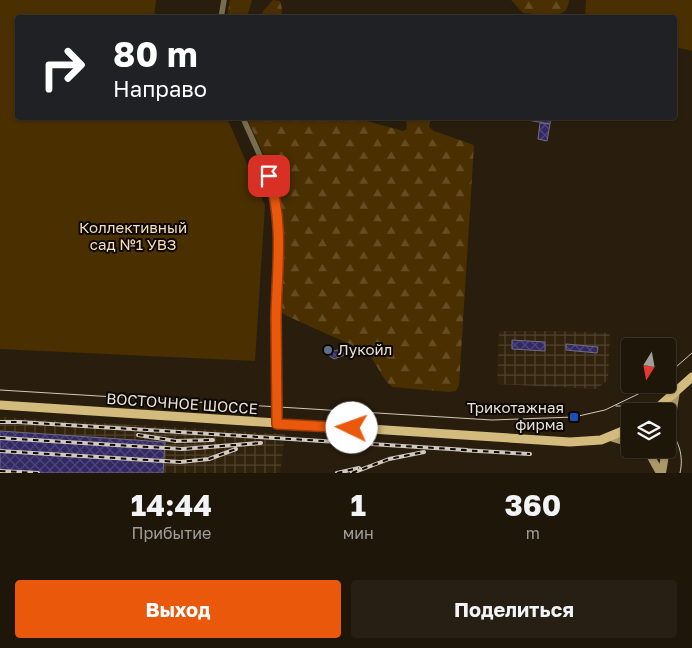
<!DOCTYPE html>
<html lang="ru">
<head>
<meta charset="utf-8">
<style>
	body { margin:0; font-family:"Golos Text",sans-serif; background:#271f13; color:#f1f3f6; height:100vh; display:flex; flex-direction:column; font-size:19px; white-space:nowrap }
	* { box-sizing:border-box; margin:0 }
	p { font-size:16px; color:#a19f9c }
	.icon { flex:none; width:28px; height:28px; fill:none; stroke:currentColor; stroke-width:2; stroke-linecap:round; stroke-linejoin:round }
	.map { position:relative; height:473px; overflow:hidden }
	.panel { display:flex; flex-direction:column; background:#1f160a; flex:1 }
	.panel>* { flex:none }
	.hud { position:absolute; left:15px; top:15px; width:662px; height:105px; border-radius:5px; box-shadow:0 1px 4px #0004,0 0 0 1px #3c352b; background:#202124; color:#fff; overflow:hidden }
	.needle { width:32px; rotate:191deg }
	.controls { position:absolute; left:621px; top:338px; display:grid; gap:10px }
	.controls a { display:grid; place-items:center; width:55px; height:55px; border-radius:5px; background:#1f160a; box-shadow:0 1px 4px #0004,0 0 0 1px #3c352b; font-size:25px }
	.pin { position:absolute; display:grid; place-items:center; width:42px; height:42px; color:#fff; margin:-21px; border-radius:10px; box-shadow:0 2px 8px #0006 }
	.me { position:absolute; width:55px; margin:-28px; rotate:273deg; stroke-linejoin:round; filter:drop-shadow(0 0 4px #0008) }
	.turn { display:flex; align-items:center; gap:18px; height:105px; padding:0 15px; font-size:22px }
	.turn .icon { width:65px; height:65px; stroke-width:2.5 }
	.turn b { display:block; font-size:35px; line-height:42px }
	.eta { display:flex; justify-content:space-evenly; align-items:center; height:85px; text-align:center }
	.eta b { font-size:30px; font-weight:700; line-height:35px }
	.button { display:flex; gap:10px; margin-top:auto; padding:10px 15px }
	.button a { flex:1; height:58px; border-radius:5px; background:#ea580c; color:#fff; font-size:20px; font-weight:700; line-height:58px; text-align:center }
	.button a+a { background:#271f13; color:#f1f3f6 }
	.map>svg:first-child { display:block }
	.industrial { fill:url(#industrial-grid) }
	.forest { fill:url(#forest-firs) }
	.green { fill:#4a2f00 }
	.building { fill:url(#building-cross-hatch); stroke:#6f6e83 }
	.lines { fill:none; stroke-linecap:round; stroke-linejoin:round }
	.minor { stroke:#786d4f; stroke-width:5.5 }
	.secondary { stroke:#ab9969; stroke-width:8 }
	.primary { stroke:#d2bb7c; stroke-width:9 }
	.tram { stroke:#d1c8be; stroke-width:1 }
	.rail-casing { stroke:#d1c8be; stroke-width:4 }
	.rail { stroke:#0e0904; stroke-width:2; stroke-dasharray:5.5; stroke-linecap:butt }
	.route-casing { stroke:#983908; stroke-width:12 }
	.route { stroke:#ea580c; stroke-width:9 }
	.service-dot { fill:#5c6f8a; stroke:#0e0904; stroke-width:2 }
	.transit-dot { fill:#1a4fb4; stroke:#0e0904; stroke-width:2 }
	.labels { text-anchor:middle; stroke-width:4; stroke-linejoin:round; paint-order:stroke }
	.park-label { font-size:15px; fill:#f7debc; stroke:#0e0904 }
	.poi-label { font-size:15px; fill:#e9e1d7; stroke:#0e0904; text-anchor:start }
	.street-label { font-size:15px; fill:#e9e1d7; stroke:#0e0904 }
</style>
</head>
<body>
<div class="map">
<svg width="692" height="473" viewBox="0 0 692 473">
	<defs>
		<pattern id="industrial-grid" width="8" height="8" patternUnits="userSpaceOnUse" patternTransform="scale(1.25)"><rect width="8" height="8" fill="#31220c"/><path d="M0 4h8M4 0v8" fill="none" stroke="#4f422f"/></pattern>
		<pattern id="forest-firs" width="22" height="20" patternUnits="userSpaceOnUse" patternTransform="scale(1.25)"><rect width="22" height="20" fill="#4a2f00"/><path d="M5 1l3.5 6h-7zM16 11l3.5 6h-7z" fill="#644d24"/></pattern>
		<pattern id="building-cross-hatch" width="8" height="8" patternUnits="userSpaceOnUse" patternTransform="scale(1.25)"><rect width="8" height="8" fill="#312864"/><path d="M0 0l8 8M0 8l8-8" fill="none" stroke="#4f4779"/></pattern>
	</defs>
	<rect width="100%" height="100%" fill="#291e0e"/>
	<!-- industrial -->
	<path class="industrial" d="M499 331H558L608 333 610 335 608 380 596 389 497 384Z
		M0 417 285 434 280 473H0Z"/>
	<!-- forest -->
	<path class="forest" d="M230 0H252L247 17H227Z
		M273 0 280 1 282 9 281 17H261L263 11Z
		M511 0H569C568 23 539 14 523 13Z
		M247 118H356L403 131 407 129 406 118H431L429 127 434 131 474 145 459 385 456 391 449 392 392 387C380 377 377 361 365 351L287 316 281 312C281 278 286 233 280 200 274 172 258 144 247 118Z"/>
	<!-- green -->
	<path class="green" d="M0 0H156L154 17 18 18V118H227L265 205 255 361 0 349Z
		M586 0H692V51L675 47V18L585 17Z"/>
	<!-- building -->
	<path class="building" d="M516 118H551L550 124Z
		M540 123 550 124 547 141 538 139Z
		M512 340 545 342V351L512 349Z
		M566 344 598 347 597 353 566 350Z
		M326 346 335 351 345 348V355L334 359 325 353Z
		M0 431 165 442 163 473H0Z"/>
	<g class="lines">
		<!-- minor -->
		<path class="minor" d="M221 18 224 0
			M243 118 269 176 275 196 278 218 276 316 277 424"/>
		<!-- secondary -->
		<path class="secondary" d="M610 437 630 443
			M668 440 676 391
			M640 449 650 455 660 473
			M662 473 666 449"/>
		<!-- primary -->
		<path class="primary" d="M0 405 570 442 601 440 630 428
			M654 411 692 377"/>
		<!-- tram -->
		<path class="tram" d="M668 374 692 353
			M0 390 492 420 574 417 605 410 659 384
			M616 406H628L644 411
			M668 428C679 441 684 456 680 473"/>
		<defs>
			<path id="rail" d="M0 422H19L467 450
				M138 435 176 441 213 440
				M0 438 182 449 261 443
				M461 450 530 454
				M0 451 180 462 209 459 236 449
				M0 471 38 473
				M337 473 359 468
				M352 473 389 459 424 452"/>
		</defs>
		<!-- rail casing -->
		<use href="#rail" class="rail-casing"/>
		<!-- rail -->
		<use href="#rail" class="rail"/>
	</g>
	<g class="lines">
		<defs>
			<path id="route" d="M269 176C284 223 277 268 276 316 276 352 277 388 277 424L352 428"/>
		</defs>
		<!-- route casing -->
		<use href="#route" class="route-casing"/>
		<!-- route -->
		<use href="#route" class="route"/>
	</g>
	<!-- markers -->
	<circle class="service-dot" cx="328" cy="350" r="5"/>
	<rect class="transit-dot" x="569" y="412" width="10" height="10" rx="2.5"/>
	<g class="labels">
		<!-- park labels -->
		<g class="park-label">
			<text x="133" y="233">Коллективный<tspan x="133" dy="17">сад №1 УВЗ</tspan></text>
		</g>
		<!-- poi labels -->
		<g class="poi-label">
			<text x="338" y="355">Лукойл</text>
			<text x="564" y="413" text-anchor="end">Трикотажная<tspan x="564" dy="17">фирма</tspan></text>
		</g>
		<!-- street labels -->
		<g class="street-label">
			<text transform="translate(182 404) rotate(4)" y="5">ВОСТОЧНОЕ ШОССЕ</text>
		</g>
	</g>
</svg>
<div class="controls">
<a><svg class="needle" viewBox="-14 -14 28 28"><path d="M0-13l5 13h-10z" fill="#e53935"/><path d="M0 13l5-13h-10z" fill="#a19f9c"/></svg></a>
<a><svg class="icon" aria-label="layers" viewBox="0 0 24 24"><path d="M12 4l9 5-9 5-9-5zM3 14l9 5 9-5"/></svg></a>
</div>
<div class="pin" style="left:269px;top:176px;background:#d93025"><svg class="icon" aria-label="arrive" viewBox="0 0 24 24"><path d="M6 21V4h12l-3 4 3 4H6"/></svg></div>
<svg class="me" style="left:352px;top:428px" viewBox="-20 -20 40 40"><circle r="19" fill="#fff"/><path d="M0-13L10 11 0 6-10 11z" fill="#ea580c"/></svg>
<div class="hud">
<div class="turn"><svg class="icon" aria-label="right" viewBox="0 0 24 24"><path d="M7 20v-9h11M14 6l5 5-5 5"/></svg><div><b>80 m</b>Направо</div></div>
</div>
</div>
<section class="panel">
<div class="eta">
<div><b>14:44</b><p>Прибытие</p></div>
<div><b>1</b><p>мин</p></div>
<div><b>360</b><p>m</p></div>
</div>
<div class="button"><a>Выход</a><a>Поделиться</a></div>
</section>
</body>
</html>
